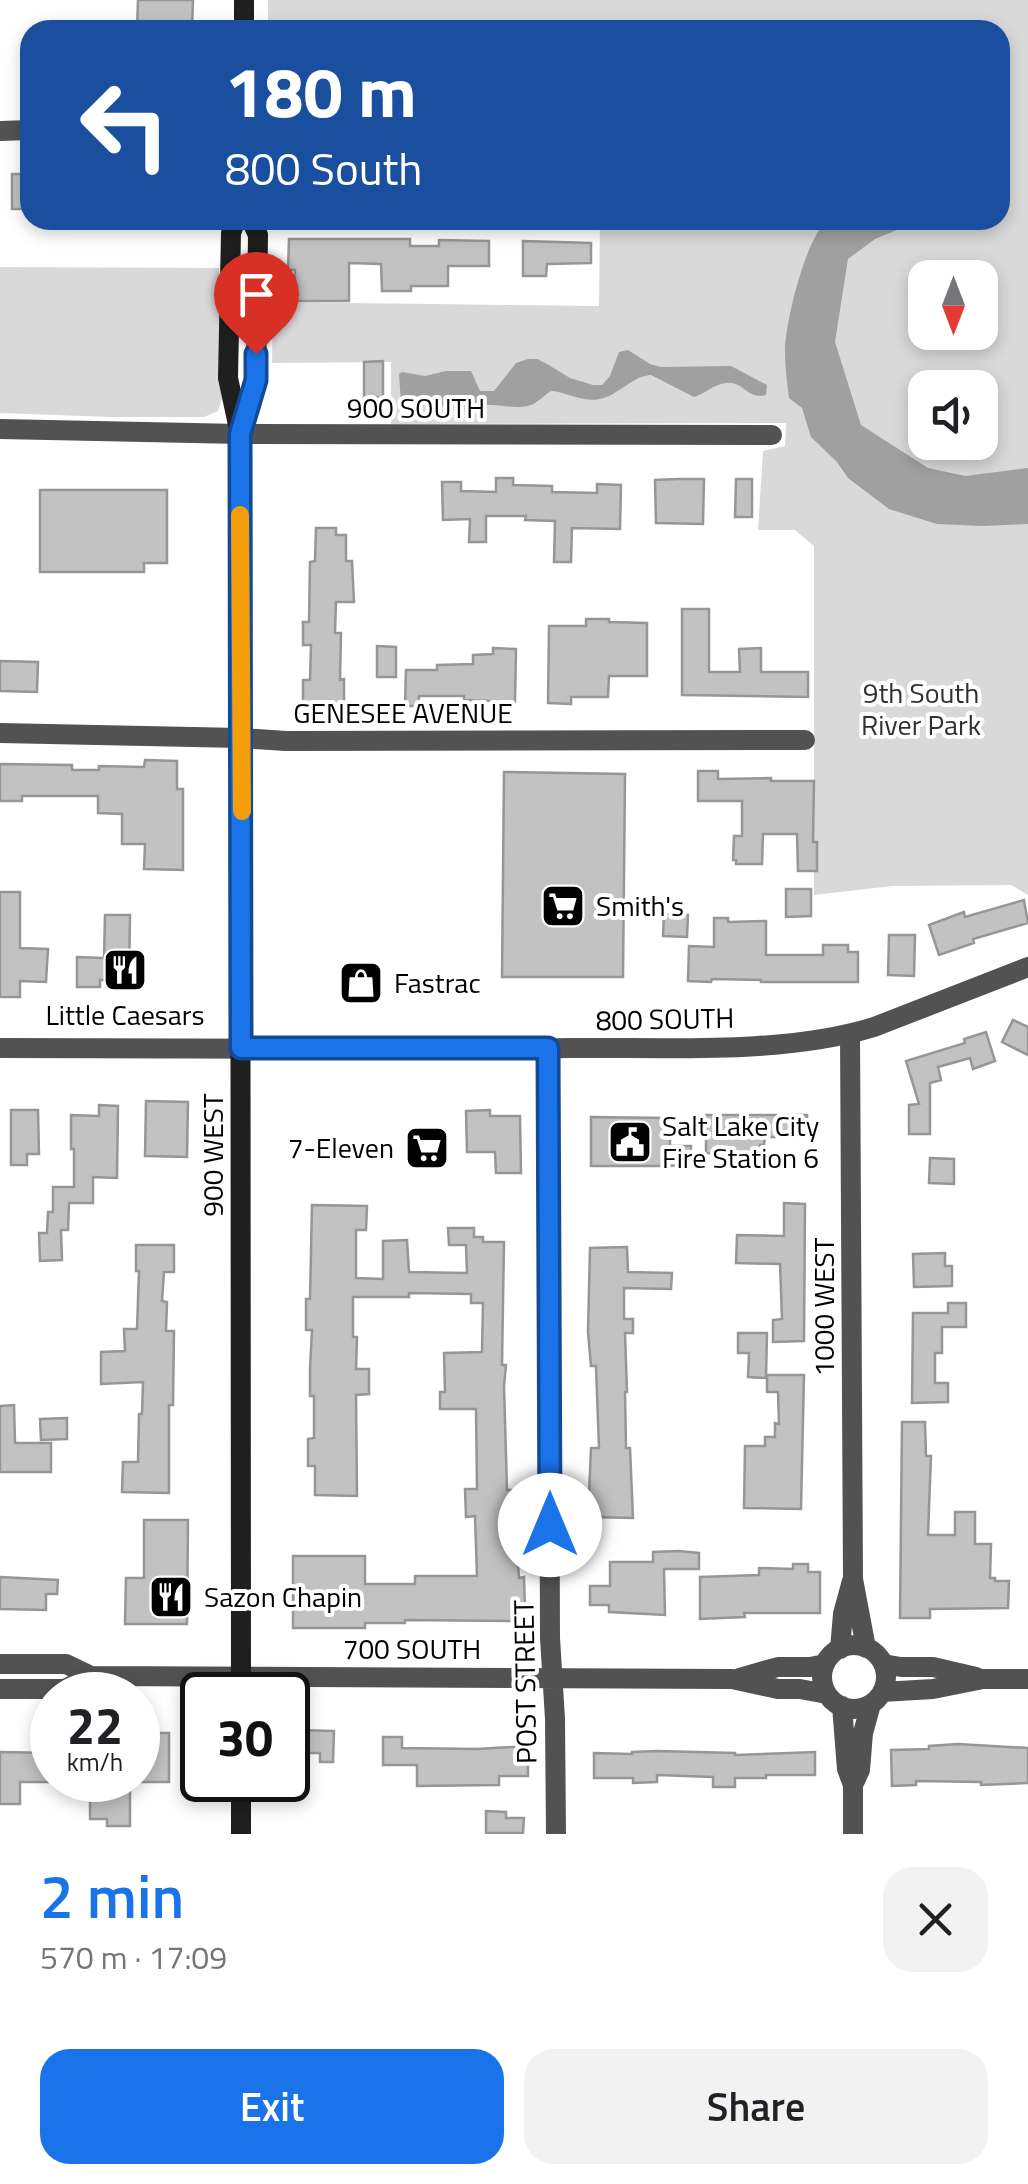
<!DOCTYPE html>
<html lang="en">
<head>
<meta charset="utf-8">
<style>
	body { margin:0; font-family:"Titillium Web",sans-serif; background:#f2f2f2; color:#202124; height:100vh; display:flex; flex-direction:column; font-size:38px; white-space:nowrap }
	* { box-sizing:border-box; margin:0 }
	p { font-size:32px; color:#757577 }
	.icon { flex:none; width:55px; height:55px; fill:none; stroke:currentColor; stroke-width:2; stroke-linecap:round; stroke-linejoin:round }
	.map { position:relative; height:1834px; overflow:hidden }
	.drawer { display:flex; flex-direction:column; background:#fff; flex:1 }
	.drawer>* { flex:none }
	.top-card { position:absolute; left:20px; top:20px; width:990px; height:210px; border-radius:30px; box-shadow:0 5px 15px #0003; background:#1a4fa0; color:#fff; overflow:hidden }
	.needle { width:65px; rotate:180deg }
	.tools { position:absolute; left:908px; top:260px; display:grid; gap:20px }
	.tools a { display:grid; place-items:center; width:90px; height:90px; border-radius:20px; background:#fff; box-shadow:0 5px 15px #0003; font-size:50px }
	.speed { position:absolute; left:30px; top:1672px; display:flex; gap:20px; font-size:50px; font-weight:700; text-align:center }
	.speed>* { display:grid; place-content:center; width:130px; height:130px; border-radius:50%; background:#fff; box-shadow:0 5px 15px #0003; line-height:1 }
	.speed small { font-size:25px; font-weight:400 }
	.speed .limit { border:5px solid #111; border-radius:15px; background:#fff; color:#111 }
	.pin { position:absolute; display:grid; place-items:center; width:85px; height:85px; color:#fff; margin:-102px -42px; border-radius:50% 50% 50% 0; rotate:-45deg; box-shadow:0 0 10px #0007 }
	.pin .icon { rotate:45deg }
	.me { position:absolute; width:110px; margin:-55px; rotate:0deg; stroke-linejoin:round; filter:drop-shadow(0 0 8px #0008) }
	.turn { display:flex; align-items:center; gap:35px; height:210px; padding:0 40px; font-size:45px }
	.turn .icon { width:130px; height:130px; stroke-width:2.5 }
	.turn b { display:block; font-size:70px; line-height:85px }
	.round { display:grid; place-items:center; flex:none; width:105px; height:105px; border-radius:30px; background:#f2f2f2 }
	.head { display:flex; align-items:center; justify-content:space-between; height:170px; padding:0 40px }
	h1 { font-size:60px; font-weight:600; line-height:75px; color:#1a73e8 }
	.button { display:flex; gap:20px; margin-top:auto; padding:20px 40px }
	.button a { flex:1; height:115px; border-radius:30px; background:#1a73e8; color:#fff; font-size:40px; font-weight:600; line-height:115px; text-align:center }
	.button a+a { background:#f2f2f2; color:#202124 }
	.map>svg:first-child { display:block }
	.green { fill:#d9d9d9; fill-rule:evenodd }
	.water { fill:#a0a0a0 }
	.building { fill:#c2c2c2; stroke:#969696; stroke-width:2.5 }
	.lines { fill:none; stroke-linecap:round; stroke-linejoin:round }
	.minor { stroke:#525252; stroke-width:20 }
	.tertiary { stroke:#525252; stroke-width:20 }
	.secondary { stroke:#1f1f1f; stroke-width:20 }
	.route-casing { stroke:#114b97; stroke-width:25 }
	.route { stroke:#1a73e8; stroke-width:18 }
	.slow { stroke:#f59e0b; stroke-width:18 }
	.labels { text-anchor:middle; stroke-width:8; stroke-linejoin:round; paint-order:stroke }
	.street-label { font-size:28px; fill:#000; stroke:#fff }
	.park-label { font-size:28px; fill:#303030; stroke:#fff }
	.poi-label { font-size:28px; fill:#000; stroke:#fff; text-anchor:start }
</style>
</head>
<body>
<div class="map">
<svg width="1028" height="1834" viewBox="0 0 1028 1834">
	<rect width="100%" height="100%" fill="#fff"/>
	<!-- green -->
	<path class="green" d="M268 0H1028V895L1011 885 892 886 814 895V546L795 530H758L763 451 785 446 786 423 391 424V362L272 363 273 302 599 306 600 220H1000V30H268ZM925 278H980V332H925ZM925 388H980V442H925Z
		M0 267 219 268V316L223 322 222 399 218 411 204 417H111L0 413Z"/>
	<!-- water -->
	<path class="water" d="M828 220H921L875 239 848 259 835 342 861 425 928 468 965 476 1028 468V524L982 526 937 524 889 509 848 478 837 462 811 437 802 408 789 398C787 383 785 367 785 351 785 323 806 236 828 220Z
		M628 350 650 364 661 367 731 366 767 385 766 395C747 400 744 381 726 383 714 384 705 394 694 397L651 375C632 376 619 395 600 399 583 403 567 392 551 391 544 395 539 402 531 405 509 412 488 397 467 412 453 412 440 403 431 404 420 405 419 409 404 408L401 403 399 374 402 372 425 376 446 371H471L480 391H494L516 363 528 359H537L547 364 570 378 593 385H602L610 376 619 352Z"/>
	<!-- building -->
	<path class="building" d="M138 0H193L192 30H137Z
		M12 174H30V209H12Z
		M289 239H410V246H439V240L489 241V266H448V286H411V291H382L381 264 349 263V301H294L295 270H288Z
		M523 241 591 243V263L547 264 546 276H523Z
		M383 361V397L364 398V362Z
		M496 478H513V485L552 486V492L597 493V484L621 485 620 529 572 528 571 562H554L555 521 525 520 526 516H486V542H469L470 519 443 520 442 482H461V491L496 492Z
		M678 479H704L703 524 656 523 655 480Z
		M736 479H752V517H735Z
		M40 490H167V563H144V572H40Z
		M316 528H336V535H346V561H352L354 602H336L335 633H341L340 680 344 679V703L303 704V680H310L311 645H303V622H309L310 562 315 561Z
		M682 609H709V672H740L739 649 761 648V672H808V697L682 695Z
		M586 619H609V622L647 623V676H609L608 697H571V704L548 703 549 626H586Z
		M377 646 396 647V677H377Z
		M493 648 516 649 515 702 464 700V696H419L418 706H405L406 670H437V665L473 664V655L493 654Z
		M0 661 38 662 37 692 0 691Z
		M145 760 177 761V789H183V870L144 869 145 844H122V814L98 813V796H22V801H0V764L72 765V770H99V766L144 767Z
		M698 771H718V779L771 778V781H814L813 842H817V871H798L797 834H763L762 864H736V860H733L734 836H742V801H698Z
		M504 772 625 774 623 977H502Z
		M786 889H811V916L786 917Z
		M0 892H20V948L48 949 46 982 20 981V997H0Z
		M1024 900 1028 923 973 939 974 943 939 955 929 925 964 912 965 917Z
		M664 914 688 915 687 937 663 936Z
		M105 915H130L129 980H100V987H77V957L104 958Z
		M714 918H728V922L766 921V955H823V945H848V952H858V982H761V980L712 979 711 982 688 981 689 946 714 947Z
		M889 935H915L914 976 888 975Z
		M1013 1020 1028 1027V1055L1002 1042Z
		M986 1032 995 1061 973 1069 970 1058 938 1067 941 1080 930 1083V1134H909V1105L919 1104 906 1061 965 1043 964 1039Z
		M146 1101 188 1102 187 1157 145 1156Z
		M99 1105 118 1106 117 1178 93 1177V1203H69L68 1230H61L62 1260 40 1261 39 1233H47L48 1212H53V1187H74V1149H71V1115L99 1116Z
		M11 1110H38L39 1154H27V1165H11Z
		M490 1110V1116H520L521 1173H496L495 1152H467L466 1111Z
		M706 1115H807V1137H765L764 1145H760V1166H737V1154L706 1153Z
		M591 1117 670 1118V1146H691V1164L670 1166H591Z
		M930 1158 954 1159V1184L929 1183Z
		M784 1203 805 1204 804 1341 773 1342V1320L782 1319 780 1264 736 1263 737 1235 784 1236Z
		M312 1205 367 1206 366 1230H356V1278L383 1279V1241L407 1240 409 1272 467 1273 466 1245H449L448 1228H474V1237H483V1242H504L502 1365H506L504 1386 507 1490H513L519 1578 524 1577 525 1610H517V1621L405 1620V1623H365V1628H293V1556H365V1584H415V1576H477L475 1516 466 1517 465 1489H477L476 1409H440V1392H445L444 1353 482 1352 483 1303H471V1294L409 1293V1297H353V1337H357L356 1369H369V1394L356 1395 357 1496 315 1495V1466H308V1439L314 1438V1396H310V1369L312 1330H306V1299H310Z
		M136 1245H174V1272H164L162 1301 167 1302 166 1331H174L173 1405H169V1493L122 1492 123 1462H138L139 1414H142L143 1382 101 1384V1352L125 1351 124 1329H137L139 1271H136Z
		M627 1247 628 1272 672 1273 671 1289 624 1288V1319H633V1333H625L627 1392H625L626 1448H630L633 1518 588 1517 591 1448H599L596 1366H591L588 1332 590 1248Z
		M945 1253V1266H952V1286L914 1287 913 1254Z
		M948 1303H966V1327H942V1353H935V1383H948V1402L912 1403 913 1313H948Z
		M738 1333H767L766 1378 748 1377 749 1353H738Z
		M767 1375H804L801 1509 744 1508 745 1446H765V1437H775V1423L779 1424 778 1392H767Z
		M14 1405 15 1443H51V1472H0V1406Z
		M67 1418V1439L41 1440 40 1419Z
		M902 1422H925L926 1456H931L928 1535H955V1512H975V1544H991L990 1578H995V1581H1009L1008 1608 930 1609V1618H900Z
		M144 1520H188L187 1624H125L126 1578H144Z
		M678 1551 699 1553V1569H664L665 1615 609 1612V1605H590V1586H610V1562H653V1552Z
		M793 1564H808V1572H820V1613H744L745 1617 700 1619V1577L759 1575V1568L793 1569Z
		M0 1577 58 1580 57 1594H46V1610L0 1609Z
		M295 1730 334 1731 333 1762H320V1753H295Z
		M142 1733H169V1782H138V1741H142Z
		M383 1737H402V1748L477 1749 528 1746V1776H499V1785L417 1786V1765H383Z
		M958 1744 1028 1748V1783L981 1785V1782L916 1781V1785L892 1786 891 1750 929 1749V1746Z
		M657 1751 735 1753V1755L815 1752V1775H766V1778H735V1787H713V1777L657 1775V1782L633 1783V1778H594V1753L632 1754V1752Z
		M0 1752 52 1753V1782H20V1804H0Z
		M90 1780H130V1826H107V1819H90Z
		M486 1811 506 1812V1818H524L523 1833H486Z"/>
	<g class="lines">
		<!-- minor -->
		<path class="minor" d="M0 131 30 130
			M240 434 772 435
			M0 733 241 738 286 741 805 740
			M850 1034 853 1579 866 1648
			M548 1049 550 1638 555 1719 556 1834
			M822 1677a32 32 0 1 1 64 0a32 32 0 1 1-64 0Z
			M840 1649 843 1614 852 1581
			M0 1664H66L91 1676 732 1679 778 1689H800L827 1694
			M883 1664 901 1667H933L976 1677
			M739 1678 778 1667H810L825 1664
			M0 1689H65L91 1676
			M882 1692 933 1689 983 1679H1028
			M842 1706 847 1769 853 1785V1834
			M853 1785 860 1770 863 1733 871 1704"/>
		<!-- tertiary -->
		<path class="tertiary" d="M0 429 240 434
			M0 1048C190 1048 381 1050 571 1048 665 1047 783 1055 874 1027L1028 967"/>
		<!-- secondary -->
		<path class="secondary" d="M244 0V30
			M236 220 231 233 228 378 240 434 241 1695
			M241 432 256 380 258 235 251 220
			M241 1834V1780"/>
	</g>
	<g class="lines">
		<defs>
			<path id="route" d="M256 354V380L240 434 241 1048H548L550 1525"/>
		</defs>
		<!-- route casing -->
		<use href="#route" class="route-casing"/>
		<!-- route -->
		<use href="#route" class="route"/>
		<!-- slow -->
		<path class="slow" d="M240 515 242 811"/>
	</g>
	<!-- icons -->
	<defs>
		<symbol id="supermarket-square" viewBox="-11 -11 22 22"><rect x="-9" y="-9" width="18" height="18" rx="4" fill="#000" stroke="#fff"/><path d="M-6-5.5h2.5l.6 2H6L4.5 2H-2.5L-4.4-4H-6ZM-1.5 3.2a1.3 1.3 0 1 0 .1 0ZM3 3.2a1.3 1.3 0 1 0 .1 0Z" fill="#fff"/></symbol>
		<symbol id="restaurant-square" viewBox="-11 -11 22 22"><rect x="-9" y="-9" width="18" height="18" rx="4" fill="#000" stroke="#fff"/><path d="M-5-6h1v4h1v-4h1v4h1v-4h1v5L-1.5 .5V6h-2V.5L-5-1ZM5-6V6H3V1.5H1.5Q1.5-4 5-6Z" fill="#fff"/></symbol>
		<symbol id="shop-square" viewBox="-11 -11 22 22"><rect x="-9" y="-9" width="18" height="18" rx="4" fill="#000" stroke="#fff"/><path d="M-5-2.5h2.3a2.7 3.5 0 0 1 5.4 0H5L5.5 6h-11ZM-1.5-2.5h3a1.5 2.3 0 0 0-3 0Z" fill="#fff"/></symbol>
		<symbol id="civic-square" viewBox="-11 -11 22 22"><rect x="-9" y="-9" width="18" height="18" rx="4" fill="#000" stroke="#fff"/><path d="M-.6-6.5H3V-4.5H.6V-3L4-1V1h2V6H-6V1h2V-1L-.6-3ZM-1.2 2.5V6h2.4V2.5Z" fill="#fff"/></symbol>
	</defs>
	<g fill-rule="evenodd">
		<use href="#supermarket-square" x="538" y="881" width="50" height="50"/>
		<use href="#restaurant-square" x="100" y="945" width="50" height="50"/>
		<use href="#shop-square" x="336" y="958" width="50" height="50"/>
		<use href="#civic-square" x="605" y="1117" width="50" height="50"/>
		<use href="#supermarket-square" x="402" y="1123" width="50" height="50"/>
		<use href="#restaurant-square" x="146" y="1572" width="50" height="50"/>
	</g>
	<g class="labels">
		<!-- street labels -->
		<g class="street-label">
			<text x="416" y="418">900 SOUTH</text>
			<text x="403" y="723">GENESEE AVENUE</text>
			<text transform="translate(665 1019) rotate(-1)" y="10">800 SOUTH</text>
			<text transform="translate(213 1155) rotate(-90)" y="10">900 WEST</text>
			<text transform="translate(824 1307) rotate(-90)" y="10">1000 WEST</text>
			<text x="412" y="1659">700 SOUTH</text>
			<text transform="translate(525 1682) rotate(-91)" y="10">POST STREET</text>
		</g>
		<!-- park labels -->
		<g class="park-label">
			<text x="921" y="703">9th South<tspan x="921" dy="32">River Park</tspan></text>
		</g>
		<!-- poi labels -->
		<g class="poi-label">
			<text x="596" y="916">Smith's</text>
			<text x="394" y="993">Fastrac</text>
			<text x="125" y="1025" text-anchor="middle">Little Caesars</text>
			<text x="662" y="1136">Salt Lake City<tspan x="662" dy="32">Fire Station 6</tspan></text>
			<text x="394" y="1158" text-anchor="end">7-Eleven</text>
			<text x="204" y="1607">Sazon Chapin</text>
		</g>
	</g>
</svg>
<div class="tools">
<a><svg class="needle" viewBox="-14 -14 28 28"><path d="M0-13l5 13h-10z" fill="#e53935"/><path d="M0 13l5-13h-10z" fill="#757577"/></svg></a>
<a><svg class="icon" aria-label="sound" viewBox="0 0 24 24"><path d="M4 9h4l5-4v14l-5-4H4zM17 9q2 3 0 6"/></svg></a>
</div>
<div class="speed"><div>22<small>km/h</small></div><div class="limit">30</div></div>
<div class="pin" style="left:256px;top:354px;background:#d93025"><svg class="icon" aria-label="arrive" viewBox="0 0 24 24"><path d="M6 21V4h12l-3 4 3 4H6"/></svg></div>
<svg class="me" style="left:550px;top:1525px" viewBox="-20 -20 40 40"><circle r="19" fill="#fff"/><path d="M0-13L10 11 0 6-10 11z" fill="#1a73e8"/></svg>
<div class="top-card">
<div class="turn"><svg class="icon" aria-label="left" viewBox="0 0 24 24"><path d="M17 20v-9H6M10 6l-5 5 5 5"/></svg><div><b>180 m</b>800 South</div></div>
</div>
</div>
<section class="drawer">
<div class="head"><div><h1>2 min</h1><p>570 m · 17:09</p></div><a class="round"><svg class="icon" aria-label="close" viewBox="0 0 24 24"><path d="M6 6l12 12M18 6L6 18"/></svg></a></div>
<div class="button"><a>Exit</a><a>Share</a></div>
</section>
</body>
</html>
